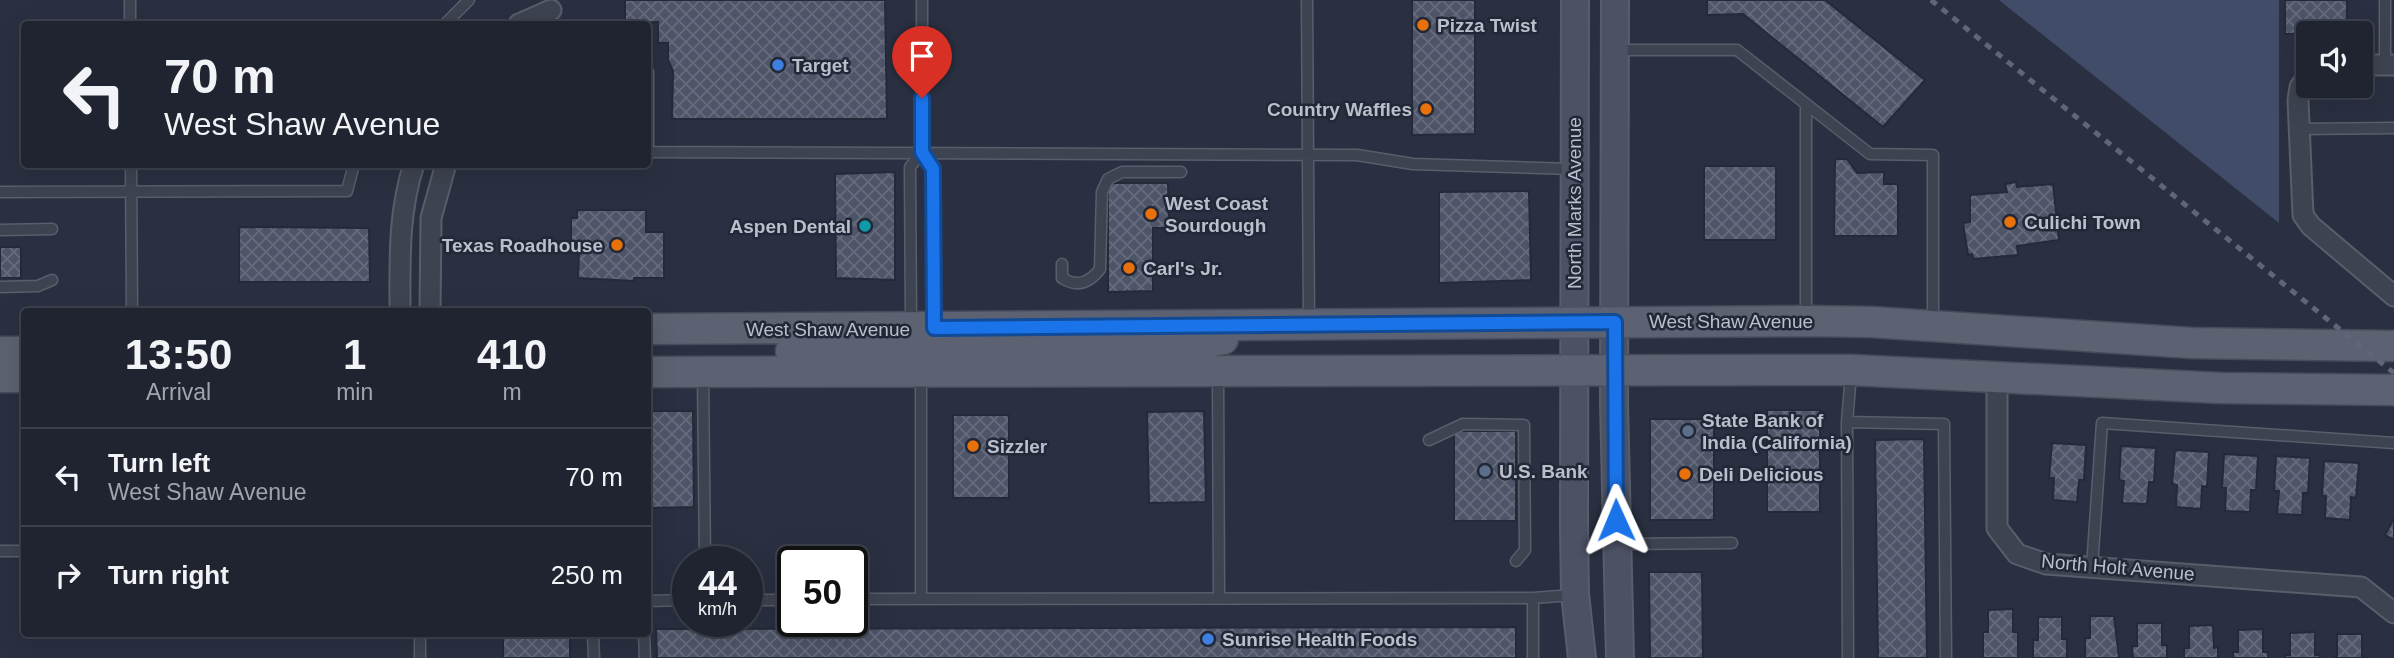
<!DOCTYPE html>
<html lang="en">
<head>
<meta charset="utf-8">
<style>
	body { margin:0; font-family:Helvetica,sans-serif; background:#2d303d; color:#f1f3f6; height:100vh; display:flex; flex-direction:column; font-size:26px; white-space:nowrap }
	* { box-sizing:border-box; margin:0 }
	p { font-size:23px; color:#a2a4ab }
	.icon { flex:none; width:38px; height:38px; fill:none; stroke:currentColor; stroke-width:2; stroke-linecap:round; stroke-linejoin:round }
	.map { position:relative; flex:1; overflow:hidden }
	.panel { position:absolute; left:21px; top:308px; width:630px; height:329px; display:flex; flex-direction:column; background:#202431; border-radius:7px; box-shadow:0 7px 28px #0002,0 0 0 2px #3d414d }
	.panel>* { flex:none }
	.hud { position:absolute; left:21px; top:21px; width:630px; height:147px; border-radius:7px; box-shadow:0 7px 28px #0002,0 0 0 2px #3d414d; background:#202431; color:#f1f3f6; overflow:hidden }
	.buttons { position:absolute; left:2296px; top:21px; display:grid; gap:14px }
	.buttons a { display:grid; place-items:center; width:77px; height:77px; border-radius:7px; background:#202431; box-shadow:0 7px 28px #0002,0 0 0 2px #3d414d; font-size:35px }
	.speed { position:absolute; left:672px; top:546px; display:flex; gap:14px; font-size:35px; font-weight:700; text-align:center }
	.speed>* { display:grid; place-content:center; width:91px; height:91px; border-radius:50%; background:#202431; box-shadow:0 7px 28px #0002,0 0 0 2px #3d414d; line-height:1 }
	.speed small { font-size:18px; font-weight:400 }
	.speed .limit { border:4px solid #111; border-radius:10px; background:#fff; color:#111 }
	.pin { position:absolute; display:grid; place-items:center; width:60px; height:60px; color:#fff; margin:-72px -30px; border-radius:50% 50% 50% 0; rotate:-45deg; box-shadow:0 0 7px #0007 }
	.pin .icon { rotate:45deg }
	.me { position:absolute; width:77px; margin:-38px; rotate:359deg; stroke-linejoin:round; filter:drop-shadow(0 0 5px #0008) }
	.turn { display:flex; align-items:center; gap:24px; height:147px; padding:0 28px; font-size:32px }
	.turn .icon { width:91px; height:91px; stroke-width:2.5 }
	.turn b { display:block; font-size:49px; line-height:60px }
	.eta { display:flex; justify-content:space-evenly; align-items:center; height:119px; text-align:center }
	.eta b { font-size:42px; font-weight:700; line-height:49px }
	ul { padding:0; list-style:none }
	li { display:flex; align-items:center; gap:21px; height:98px; padding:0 28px; border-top:2px solid #3d414d }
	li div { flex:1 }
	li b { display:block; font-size:26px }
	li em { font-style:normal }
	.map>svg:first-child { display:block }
	.water { fill:#414c69 }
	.building { fill:url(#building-cross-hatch); stroke:#242a38; stroke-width:2 }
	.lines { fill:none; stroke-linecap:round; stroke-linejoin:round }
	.lane-casing { stroke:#595e6b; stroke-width:13 }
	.street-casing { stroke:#595e6b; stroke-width:23 }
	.secondary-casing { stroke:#595e6b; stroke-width:30 }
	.primary-casing { stroke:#474c5a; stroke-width:33 }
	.lane { stroke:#3e4351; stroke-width:10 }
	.street { stroke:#3e4351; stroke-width:19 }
	.secondary { stroke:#4c5164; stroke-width:26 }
	.primary { stroke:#5c6271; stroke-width:30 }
	.rail { stroke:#606678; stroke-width:5; stroke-dasharray:7 7; stroke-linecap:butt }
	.route-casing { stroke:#114b97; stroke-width:18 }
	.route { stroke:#1a73e8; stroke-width:12 }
	.food-dot { fill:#e8710a; stroke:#222837; stroke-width:2.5 }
	.shop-dot { fill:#3f7fe0; stroke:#222837; stroke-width:2.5 }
	.culture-dot { fill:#0f9aa8; stroke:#222837; stroke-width:2.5 }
	.service-dot { fill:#5c6f8a; stroke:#222837; stroke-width:2.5 }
	.labels { text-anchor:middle; stroke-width:5; stroke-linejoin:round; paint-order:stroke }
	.poi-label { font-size:19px; font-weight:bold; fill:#bbbfcb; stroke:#222837; text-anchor:start }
	.street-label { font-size:19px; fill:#bbbfcb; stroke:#222837 }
</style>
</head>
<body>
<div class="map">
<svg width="2394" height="658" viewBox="0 0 2394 658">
	<defs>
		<pattern id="building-cross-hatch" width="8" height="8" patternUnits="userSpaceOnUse" patternTransform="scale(1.75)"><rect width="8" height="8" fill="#4e5568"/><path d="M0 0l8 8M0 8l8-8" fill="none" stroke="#666c7c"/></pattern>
	</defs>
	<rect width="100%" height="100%" fill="#2a3041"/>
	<!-- water -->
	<path class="water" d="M1999 0H2279V223Z"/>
	<!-- building -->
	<path class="building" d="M625 0H885L887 119H672L673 71 668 60V43H658V22L625 23Z
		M1412 0H1475V134L1412 135Z
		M1707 0H1825L1925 80 1883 127 1743 14 1707 15Z
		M2285 0H2347V21H2330V33L2285 34Z
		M1835 159H1847L1857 173 1884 172V184H1898V236H1834Z
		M1704 166H1776V240H1704Z
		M895 172V280L836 278 835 174Z
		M2016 182 2017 187 2053 184 2059 240 2017 246 2018 255 1973 259 1972 254 1968 255 1963 223 1970 222V195L2007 192 2005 184Z
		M1108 183H1168L1169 228H1153V291L1108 292Z
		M1529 191 1531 280 1439 283V192Z
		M577 210H646V232H664V278H634V281L578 278 579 253H571V218H577Z
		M239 227 369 228 370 282H239Z
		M0 247H21V278H0Z
		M1767 410H1820V512H1767Z
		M648 411H693L694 507 648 508Z
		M1204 411 1206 502 1149 503 1147 412Z
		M953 415H1009V498H953Z
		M1650 419H1714V520H1650Z
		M1454 431H1516V521H1454Z
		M1924 439 1927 658H1878L1875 440Z
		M2052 443 2086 445 2084 480H2079L2077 502 2053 500 2054 478H2049Z
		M2121 446 2156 448 2154 482H2149L2147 504 2122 503 2124 481 2119 480Z
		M2175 450 2209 452 2207 487 2202 486 2201 509 2176 507 2177 485 2172 484Z
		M2224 454 2258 456 2256 490H2251L2250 512 2225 511 2226 488H2222Z
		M2276 456 2310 458 2308 493H2303L2302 515 2277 514 2279 491H2274Z
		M2324 461 2359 463 2356 498 2351 497 2350 520 2325 518 2326 496H2322Z
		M2394 518V540L2385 535Z
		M1649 572H1702L1703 658H1650Z
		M2013 609V632H2018V658H1983V632H1988V610Z
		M2090 616H2114L2119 658H2085V638H2090Z
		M2038 617H2062V639H2067V658H2033V640H2038Z
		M2137 623H2162V645H2167V658H2133L2132 646H2137Z
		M2213 625 2214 648 2218 647V658H2184V648H2189V626Z
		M1516 627V658H657L656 629Z
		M2263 629V652H2268V658H2233V652H2238V630Z
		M2315 632V655H2320V658H2285V655H2290V633Z
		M503 634H570V658H503Z
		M2337 634H2362V656L2367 658H2332L2337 656Z"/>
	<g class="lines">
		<defs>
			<path id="lane" d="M130 0V24
				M922 0V152L933 169 934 325
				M1307 0 1309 322
				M2385 0V65
				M445 24 469 0
				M1616 50H1737L1870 154 1933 155V323
				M2299 129 2394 128
				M648 149V72
				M648 152 1357 155 1413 164 1572 169
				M131 164 132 312
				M0 192 347 191 354 164
				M0 230 52 229
				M1062 264V278C1078 288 1090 282 1100 269L1102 192 1108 179 1122 172H1181
				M0 287 38 286 52 280
				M1806 319V106
				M911 323 910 167 922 152
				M1218 375 1219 598
				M703 376 705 562
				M921 376V599
				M1847 422 1944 424 1946 658
				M1429 440 1463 424 1524 425 1525 550 1516 561
				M1617 544 1732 543
				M0 551H24
				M2092 567 2102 423 2394 443
				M1533 598V658
				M852 599 1533 598 1573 595
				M747 600H793
				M648 601 688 600
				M593 634 594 658
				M644 634 645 658
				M420 658V634
				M1848 658 1847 422 1851 374"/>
			<path id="street" d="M519 24 551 10
				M2361 65H2394
				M2308 76 2300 87 2298 100 2303 215 2311 226 2394 296
				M400 312C400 261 398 213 414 164
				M430 312 431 218 446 164
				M1997 376V528L2017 554 2046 564 2361 587 2394 613"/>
			<path id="secondary" d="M1575 0 1574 526 1575 594 1582 658
				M1615 0 1614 403 1620 658"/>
			<path id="primary" d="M648 329 1806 321 1871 322 2192 343 2394 346
				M791 351 905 350 923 343 934 328
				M0 352H24
				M921 371 929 356 945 350 1182 347 1223 339
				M648 372 1851 370 2221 388 2394 390
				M0 377H24"/>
		</defs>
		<!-- lane casing -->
		<use href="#lane" class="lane-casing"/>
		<!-- street casing -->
		<use href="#street" class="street-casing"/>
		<!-- secondary casing -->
		<use href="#secondary" class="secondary-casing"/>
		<!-- primary casing -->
		<use href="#primary" class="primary-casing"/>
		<!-- lane -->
		<use href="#lane" class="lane"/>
		<!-- street -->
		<use href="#street" class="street"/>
		<!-- secondary -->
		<use href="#secondary" class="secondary"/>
		<!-- primary -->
		<use href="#primary" class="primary"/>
		<!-- rail -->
		<path class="rail" d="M1931 0 2394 373"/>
	</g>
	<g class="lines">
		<defs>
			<path id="route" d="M922 98V152L933 169 934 328 1615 322 1616 520"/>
		</defs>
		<!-- route casing -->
		<use href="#route" class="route-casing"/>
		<!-- route -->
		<use href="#route" class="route"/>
	</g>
	<!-- markers -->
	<g class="food-dot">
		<circle cx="1423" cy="25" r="7"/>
		<circle cx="1426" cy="109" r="7"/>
		<circle cx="1151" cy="214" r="7"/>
		<circle cx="2010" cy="222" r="7"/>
		<circle cx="617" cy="245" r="7"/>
		<circle cx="1129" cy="268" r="7"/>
		<circle cx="973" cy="446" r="7"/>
		<circle cx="1685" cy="474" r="7"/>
	</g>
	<g class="shop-dot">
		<circle cx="778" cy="65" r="7"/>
		<circle cx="1208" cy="639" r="7"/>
	</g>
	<circle class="culture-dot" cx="865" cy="226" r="7"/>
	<g class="service-dot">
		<circle cx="1688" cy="431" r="7"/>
		<circle cx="1485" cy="471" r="7"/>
	</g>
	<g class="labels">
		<!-- poi labels -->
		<g class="poi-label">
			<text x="1437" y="32">Pizza Twist</text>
			<text x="792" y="72">Target</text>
			<text x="1412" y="116" text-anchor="end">Country Waffles</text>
			<text x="1165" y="210">West Coast<tspan x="1165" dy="22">Sourdough</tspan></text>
			<text x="2024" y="229">Culichi Town</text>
			<text x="851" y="233" text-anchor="end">Aspen Dental</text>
			<text x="603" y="252" text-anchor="end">Texas Roadhouse</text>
			<text x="1143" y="275">Carl's Jr.</text>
			<text x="1702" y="427">State Bank of<tspan x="1702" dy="22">India (California)</tspan></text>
			<text x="987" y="453">Sizzler</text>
			<text x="1499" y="478">U.S. Bank</text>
			<text x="1699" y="481">Deli Delicious</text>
			<text x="1222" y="646">Sunrise Health Foods</text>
		</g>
		<!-- street labels -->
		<g class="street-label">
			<text transform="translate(1574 203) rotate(-90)" y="7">North Marks Avenue</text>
			<text x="1731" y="328">West Shaw Avenue</text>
			<text x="828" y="336">West Shaw Avenue</text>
			<text transform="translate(2118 567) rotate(5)" y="7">North Holt Avenue</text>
		</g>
	</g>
</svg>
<div class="buttons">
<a><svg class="icon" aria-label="sound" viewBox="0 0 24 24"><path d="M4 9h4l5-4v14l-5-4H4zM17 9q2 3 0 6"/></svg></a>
</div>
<div class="speed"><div>44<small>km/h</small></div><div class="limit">50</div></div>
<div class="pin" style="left:922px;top:98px;background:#d93025"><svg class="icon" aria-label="arrive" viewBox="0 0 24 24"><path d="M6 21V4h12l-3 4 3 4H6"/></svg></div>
<svg class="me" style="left:1616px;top:520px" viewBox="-20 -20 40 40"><path d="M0-17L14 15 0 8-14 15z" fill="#1a73e8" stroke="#fff" stroke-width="4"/></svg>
<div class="hud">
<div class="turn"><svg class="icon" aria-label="left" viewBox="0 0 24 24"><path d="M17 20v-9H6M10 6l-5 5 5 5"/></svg><div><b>70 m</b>West Shaw Avenue</div></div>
</div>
<section class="panel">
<div class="eta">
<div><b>13:50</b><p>Arrival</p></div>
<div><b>1</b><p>min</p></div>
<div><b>410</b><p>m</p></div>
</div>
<ul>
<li><svg class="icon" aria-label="left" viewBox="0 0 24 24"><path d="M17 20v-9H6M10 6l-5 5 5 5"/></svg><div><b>Turn left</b><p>West Shaw Avenue</p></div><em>70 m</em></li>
<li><svg class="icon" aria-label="right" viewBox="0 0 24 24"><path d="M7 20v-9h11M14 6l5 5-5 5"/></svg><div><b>Turn right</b></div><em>250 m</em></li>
</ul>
</section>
</div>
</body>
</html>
